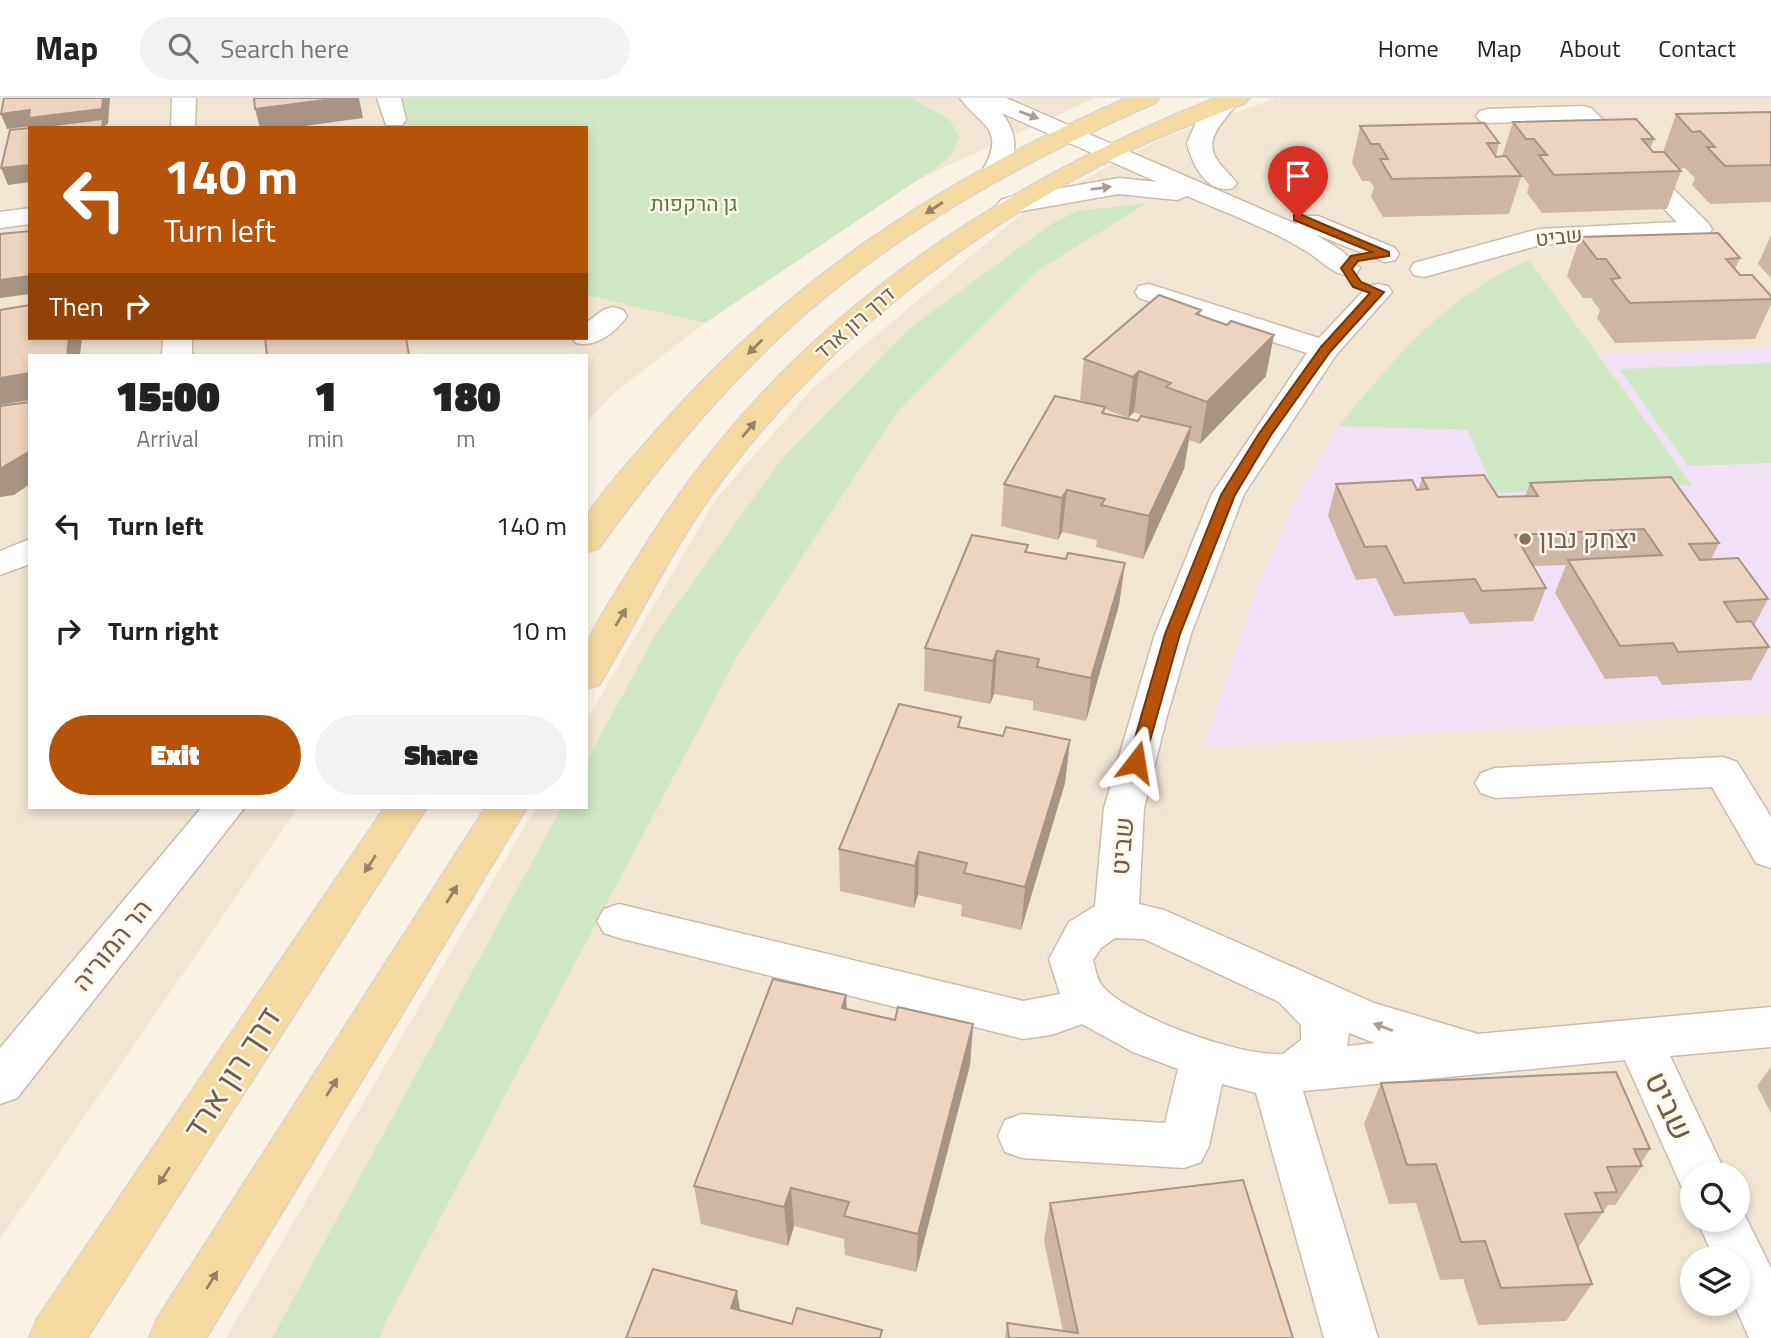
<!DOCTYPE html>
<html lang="en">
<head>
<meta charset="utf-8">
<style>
	body { margin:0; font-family:"Titillium Web",Heebo,sans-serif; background:#f2f2f2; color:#222; height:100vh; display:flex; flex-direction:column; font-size:26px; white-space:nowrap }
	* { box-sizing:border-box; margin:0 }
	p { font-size:23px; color:#767676 }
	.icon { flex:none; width:38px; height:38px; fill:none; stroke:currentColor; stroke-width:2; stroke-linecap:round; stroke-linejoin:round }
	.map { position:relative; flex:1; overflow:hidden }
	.details { position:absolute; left:28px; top:256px; width:560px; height:455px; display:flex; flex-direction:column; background:#fff; border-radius:0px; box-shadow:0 4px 10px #0003 }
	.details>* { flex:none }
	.banner { position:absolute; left:28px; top:28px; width:560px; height:214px; border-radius:0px; box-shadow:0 4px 10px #0003; background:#b45309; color:#fff; overflow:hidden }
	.fabs { position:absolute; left:1680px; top:1064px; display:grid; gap:14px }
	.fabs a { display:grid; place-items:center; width:70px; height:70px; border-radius:50%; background:#fff; box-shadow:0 4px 10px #0003; font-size:35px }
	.pin { position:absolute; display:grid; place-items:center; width:60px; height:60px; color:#fff; margin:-72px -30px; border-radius:50% 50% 50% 0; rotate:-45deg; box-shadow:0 0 7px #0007 }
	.pin .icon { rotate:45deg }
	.me { position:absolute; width:77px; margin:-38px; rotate:14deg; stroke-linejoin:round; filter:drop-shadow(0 0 5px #0008) }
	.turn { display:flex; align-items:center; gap:24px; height:147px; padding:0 21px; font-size:32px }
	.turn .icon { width:91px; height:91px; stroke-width:2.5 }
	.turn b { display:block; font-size:49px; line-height:60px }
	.then { display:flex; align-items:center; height:66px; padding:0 21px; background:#0003; gap:14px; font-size:26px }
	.eta { display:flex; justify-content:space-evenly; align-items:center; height:119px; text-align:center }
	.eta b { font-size:42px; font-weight:800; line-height:49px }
	.cta { display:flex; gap:14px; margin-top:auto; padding:14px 21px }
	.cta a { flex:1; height:80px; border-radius:42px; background:#b45309; color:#fff; font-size:28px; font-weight:800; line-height:80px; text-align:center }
	.cta a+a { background:#f2f2f2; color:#222 }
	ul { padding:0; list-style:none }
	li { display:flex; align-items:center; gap:21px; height:105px; padding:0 21px }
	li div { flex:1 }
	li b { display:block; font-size:26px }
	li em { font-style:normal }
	header { display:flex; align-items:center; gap:42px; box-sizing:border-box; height:98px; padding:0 35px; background:#fff; border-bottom:2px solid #e0e0e0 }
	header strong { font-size:33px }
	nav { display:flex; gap:38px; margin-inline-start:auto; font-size:24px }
	.search { width:490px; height:63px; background:#f2f2f2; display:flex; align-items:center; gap:18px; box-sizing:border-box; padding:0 24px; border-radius:38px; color:#767676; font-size:26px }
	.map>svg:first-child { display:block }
	.residential { fill:#f1e5d3; fill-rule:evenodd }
	.education { fill:#f0e1f7 }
	.green { fill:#d0e7c4 }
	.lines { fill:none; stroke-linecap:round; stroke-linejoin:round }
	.minor-casing { stroke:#cbbbac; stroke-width:3 }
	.major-casing { stroke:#dad4d0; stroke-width:3 }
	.minor { fill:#fff; fill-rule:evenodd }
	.major { fill:#f4daa1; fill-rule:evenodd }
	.wall { fill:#cdb6a3; fill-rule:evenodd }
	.shaded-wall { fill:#a79485 }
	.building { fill:#eed4be; stroke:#a79485; stroke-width:2 }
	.oneway { fill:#aa9d94 }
	.oneway2 { fill:#988166 }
	.route { fill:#b45309; stroke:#753606; stroke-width:2 }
	.education-dot { fill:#8d6e63; stroke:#fef7ea; stroke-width:2.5 }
	.labels { text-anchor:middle; stroke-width:5; stroke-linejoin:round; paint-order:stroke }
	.far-park-label { font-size:21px; fill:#547b47; stroke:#fef7ea }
	.far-street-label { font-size:21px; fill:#715b4c; stroke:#fef7ea }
	.education-label { font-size:26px; fill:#785e54; stroke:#fef7ea; text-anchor:start }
	.street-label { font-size:26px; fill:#715b4c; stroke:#fef7ea }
	.near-street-label { font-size:32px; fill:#715b4c; stroke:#fef7ea }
</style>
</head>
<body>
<header>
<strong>Map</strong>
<div class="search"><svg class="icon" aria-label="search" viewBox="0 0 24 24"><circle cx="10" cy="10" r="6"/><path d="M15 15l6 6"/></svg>Search here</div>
<nav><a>Home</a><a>Map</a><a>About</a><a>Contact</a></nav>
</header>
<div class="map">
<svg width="1771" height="1240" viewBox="0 0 1771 1240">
	<rect width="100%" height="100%" fill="#faf3e4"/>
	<!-- residential -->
	<path class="residential" d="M0 0H1095L932 75 878 103 795 155 612 297 586 325V257H30V709H298L0 1141ZM30 30H586V240H30Z
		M1276 0H1771V1240H226L536 709H586V623L716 401 813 290 1026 112 1161 41ZM1692 1076H1738V1122H1692ZM1692 1160H1738V1206H1692Z"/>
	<!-- education -->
	<path class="education" d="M1771 250V614L1204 649 1259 484 1297 399 1339 328 1467 332 1691 387 1600 256Z"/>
	<!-- green -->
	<path class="green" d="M403 0H911L949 21 960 39 952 56 940 67 705 225 586 197V30H368L408 24Z
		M1147 105 1037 173 898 313 739 555 386 1223 380 1240H272L562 709H586V664L657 534 781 362 910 230 1053 125 1077 113Z
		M1529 162 1692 387 1495 395 1467 332 1339 328C1391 263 1450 194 1529 162Z
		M1771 265V365L1688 368 1619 271Z"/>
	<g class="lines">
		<defs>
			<path id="minor" d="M172 0H196L195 30H171Z
				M377 0H401L406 22 402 27H386Z
				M960 0H1006L1298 127 1296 124 1300 118H1318L1395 150 1399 156 1395 162 1385 164 1315 136 1342 153 1360 170 1356 176C1336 181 1325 165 1309 155 1272 131 1228 116 1187 98L1177 102 1119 96 1010 115 1001 112 997 107 1001 102 1010 99 1119 80 1157 84 1002 15C1019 38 1018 57 1002 80H984L981 75C1008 30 981 29 960 0Z
				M1217 0H1235L1238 4C1226 22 1201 40 1218 63 1223 71 1231 77 1237 85L1233 90C1207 97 1192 66 1187 45L1198 20Z
				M1583 8 1591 10 1708 125 1712 131 1708 137 1540 147 1424 179 1414 177 1410 171 1414 165 1539 131 1677 124 1577 22 1488 25 1480 23 1476 18 1480 13 1488 11Z
				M30 110V126L0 130V114Z
				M1149 186 1319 240 1368 188 1378 186 1388 188 1392 194 1336 257 1244 396 1191 536 1167 618 1144 710 1139 806 1164 812 1374 905 1478 936 1771 909V949L1670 958 1726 1076H1692V1095L1683 1092 1625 962 1303 993 1378 1240H1324L1256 995 1222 986 1209 1048 1201 1064 1184 1070 1022 1060 1005 1054 998 1038 1005 1022 1022 1016 1165 1025 1178 971 1133 954 1082 926 1051 937 1023 941 619 840 604 835 597 823 604 811 619 806 1023 903 1060 896 1049 861 1069 824 1095 808 1104 710 1155 536 1212 396 1307 255 1139 200 1135 194 1139 188ZM1115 840 1144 841 1279 904 1301 927V942L1283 956C1241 959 1136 921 1106 892 1097 884 1096 873 1093 862L1101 850ZM1349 935 1375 945 1347 948Z
				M613 209 623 212 627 218C616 234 596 250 576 245L572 240H586V225L603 212Z
				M163 240H192V257H162Z
				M30 441V466L0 477V453Z
				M1723 659 1737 664 1771 719V770L1756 765 1712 689 1495 700 1481 695 1475 685 1481 675 1495 670Z
				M202 709H245L17 1000 0 1006V950Z
				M1738 1104 1771 1170V1240H1749L1734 1206H1738V1160H1714L1697 1122H1738Z"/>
			<path id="major" d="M1127 0H1159L1155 5C1027 61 903 129 797 223 722 290 658 369 598 451L586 454C586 444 585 432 586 422 589 407 639 353 651 339 784 184 942 81 1127 0Z
				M1216 0H1249L1245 5C1208 20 1169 34 1133 51 969 130 818 248 712 396 669 456 637 524 599 587L586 591C586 577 584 562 586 549 589 533 634 466 645 448 779 232 983 92 1216 0Z
				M385 709H427L87 1240H29L37 1221Z
				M486 709H527L206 1240H149L157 1221Z"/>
		</defs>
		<!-- minor casing -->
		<use href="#minor" class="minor-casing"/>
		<!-- major casing -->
		<use href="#major" class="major-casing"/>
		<!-- minor -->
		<use href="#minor" class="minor"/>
		<!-- major -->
		<use href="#major" class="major"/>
	</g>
	<!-- wall -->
	<path class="wall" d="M1771 14V104L1710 106 1692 87 1695 80 1685 70 1679 71 1681 73 1667 111 1542 115 1527 95 1529 87 1523 79H1521L1509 116 1383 119 1371 99 1374 89 1370 83H1362L1352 65 1360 28 1499 45 1496 59 1502 58 1513 24 1654 41 1650 51 1653 54H1663L1676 16Z
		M1771 137V180L1758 166Z
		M1580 139 1740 160 1735 171 1740 177 1771 198V206L1755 241 1615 245 1597 220 1600 212 1591 200H1583L1567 178Z
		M1201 212 1200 218 1266 278 1200 346 1189 342 1184 371 1143 461 1096 449 1097 442 1062 434 1058 442 1001 428 1004 386 1092 306 1080 302 1084 261ZM1105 311 1128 320 1134 314 1147 319 1138 323 1104 316Z
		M1422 380 1498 399 1525 398 1530 385 1719 445 1711 462 1768 501 1754 528 1769 549 1751 582 1662 587 1657 578 1605 581 1555 495 1566 467 1533 468 1546 490 1533 523 1470 526 1463 514 1394 518 1376 480 1356 482 1328 418 1336 386 1418 392Z
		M1028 447 1027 455 1066 461 1125 465 1119 507 1086 623 1033 612V603L994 596 990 606 924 593 925 550Z
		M1003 638 1070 642 1065 685 1021 832 961 818 962 807 918 797 914 810 840 793 839 751Z
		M846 897 847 912 895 922 973 926 970 967 916 1174 845 1157 844 1141 794 1128 788 1148 701 1126 694 1088Z
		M1771 969V1015L1757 988Z
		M1381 985 1650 1051 1641 1065 1642 1068 1615 1107H1608L1578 1150 1592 1186 1566 1223 1478 1227 1463 1181 1440 1182 1416 1105 1389 1106 1364 1026Z
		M1050 1105 1293 1240H1005L1007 1225 1063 1233 1044 1143Z"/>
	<!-- shaded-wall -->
	<path class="shaded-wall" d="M103 0H110L108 26 105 27 106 30H33L32 28 7 31 1 16Z
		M341 0H359L363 20 290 30H260L255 11Z
		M30 67V84L8 87 1 70Z
		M30 178V196L0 200V182Z
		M1274 237 1266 278 1200 346 1207 304Z
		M69 240H82L80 257H67Z
		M1139 273 1134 314 1128 320 1133 279Z
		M30 275V302L0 307V280Z
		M1191 329 1184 371 1143 461 1149 418Z
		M30 353V386L14 397 0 399V371Z
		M1067 392 1062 434 1058 442 1062 400Z
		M1125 465 1119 507 1086 623 1091 580Z
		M997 553 994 596 990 606 993 563Z
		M1070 642 1065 685 1021 832 1025 789Z
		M919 754 918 797 914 810 915 768Z
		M846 897 847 938 842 910Z
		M973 926 970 967 916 1174 918 1136Z
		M791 1090 794 1128 788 1148 784 1109Z
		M737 1193 743 1230 731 1210Z"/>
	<!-- building -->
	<path class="building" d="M4 0H103L102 11 29 20 30 12 1 16Z
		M254 0H341L255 11Z
		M1771 14V67L1725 68 1707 49H1715L1700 33 1692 34 1676 16Z
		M103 21 102 30H30Z
		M1636 21 1654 41H1642L1653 54H1664L1681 73 1554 77 1539 57H1547L1534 41H1526L1513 24Z
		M1484 25 1499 45H1487L1496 59 1506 58 1521 78 1392 81 1380 61H1388L1379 46H1371L1360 28Z
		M30 30V67L1 70 10 32Z
		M30 133V178L0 182V136Z
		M1718 135 1740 160 1726 161 1740 177H1752L1771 198V201L1630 205 1611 181 1620 180 1606 161H1597L1580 139Z
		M1159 197 1201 212 1196 216 1227 227 1231 223 1274 237 1207 304 1166 289 1171 285 1139 273 1133 279 1084 261Z
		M30 207V240H69L67 257H30V275L0 280V212Z
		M265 240H406L409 257H267Z
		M1055 298 1105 309 1102 315 1138 323 1141 318 1191 329 1149 418 1101 407 1105 401 1067 392 1062 400 1004 386Z
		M30 304V353L0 371V308Z
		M1484 377 1498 399 1538 398 1530 385 1671 379 1719 445 1689 446 1700 462 1738 460 1768 501 1724 504 1737 524 1751 523 1769 549 1678 554 1673 545 1620 548 1568 462 1662 457 1644 431 1515 437 1546 490 1482 493 1475 481 1404 485 1386 448 1365 449 1336 386 1412 382 1417 392 1428 391 1422 380Z
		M972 437 1028 447 1025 454 1066 461 1068 455 1125 465 1091 580 1037 569 1039 561 997 553 993 563 925 550Z
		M899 606 961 619 958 629 1003 638 1006 629 1070 642 1025 789 964 775 967 765 919 754 915 768 839 751Z
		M773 881 846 897 842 910 895 922 898 909 973 926 918 1136 844 1118 849 1104 791 1090 784 1109 694 1088Z
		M1616 974 1650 1051H1634L1642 1068 1607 1069 1617 1094 1595 1095 1603 1114 1565 1116 1592 1186 1501 1190 1485 1143 1461 1144 1436 1066 1407 1067 1381 985Z
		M1243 1082 1293 1240H1009L1007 1225 1078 1235 1050 1105Z
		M653 1171 737 1193 731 1210 792 1226 797 1210 882 1232 880 1240H626Z"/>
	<!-- one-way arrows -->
	<defs><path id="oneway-solid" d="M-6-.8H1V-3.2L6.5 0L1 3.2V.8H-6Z" transform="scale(1.75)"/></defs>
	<g class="oneway">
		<use href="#oneway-solid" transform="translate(1029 17) rotate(21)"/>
		<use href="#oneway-solid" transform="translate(1101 90) rotate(-7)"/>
		<use href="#oneway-solid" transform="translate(1383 929) rotate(-159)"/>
	</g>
	<g class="oneway2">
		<use href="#oneway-solid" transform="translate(934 110) rotate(147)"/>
		<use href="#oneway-solid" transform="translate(755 249) rotate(135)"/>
		<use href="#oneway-solid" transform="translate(749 331) rotate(-50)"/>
		<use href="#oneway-solid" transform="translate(621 519) rotate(-59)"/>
		<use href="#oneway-solid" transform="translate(370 766) rotate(123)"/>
		<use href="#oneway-solid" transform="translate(452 796) rotate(-58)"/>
		<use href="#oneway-solid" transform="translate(332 989) rotate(-58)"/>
		<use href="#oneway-solid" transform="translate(164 1078) rotate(123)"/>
		<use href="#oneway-solid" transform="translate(212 1182) rotate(-58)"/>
	</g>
	<!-- route -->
	<path class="route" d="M1294 117H1302L1389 154V158L1358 163 1352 171 1361 184 1384 194 1330 254 1271 337 1235 397 1180 536 1144 664 1136 670 1128 664 1165 536 1221 397 1258 337 1321 249 1370 195 1353 189 1341 170 1351 158 1372 154 1294 122Z"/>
	<!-- markers -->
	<circle class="education-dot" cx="1525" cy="441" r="7"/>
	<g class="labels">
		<!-- far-park labels -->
		<g class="far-park-label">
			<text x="694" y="113">גן הרקפות</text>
		</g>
		<!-- far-street labels -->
		<g class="far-street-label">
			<text transform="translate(1559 139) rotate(-6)" y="7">שביט</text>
			<text transform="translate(855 225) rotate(-41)" y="7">דרך רון ארד</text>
		</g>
		<!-- education labels -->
		<g class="education-label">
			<text x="1539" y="450">יצחק נבון</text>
		</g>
		<!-- street labels -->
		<g class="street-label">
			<text transform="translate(1122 748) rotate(-85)" y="9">שביט</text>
			<text transform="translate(112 847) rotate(-51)" y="9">הר המוריה</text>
		</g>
		<!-- near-street labels -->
		<g class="near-street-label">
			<text transform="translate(232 975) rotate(-57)" y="11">דרך רון ארד</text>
			<text transform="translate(1669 1008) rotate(65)" y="11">שביט</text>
		</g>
	</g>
</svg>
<div class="fabs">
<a><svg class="icon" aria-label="search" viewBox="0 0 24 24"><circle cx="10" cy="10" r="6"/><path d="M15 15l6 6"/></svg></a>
<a><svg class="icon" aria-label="layers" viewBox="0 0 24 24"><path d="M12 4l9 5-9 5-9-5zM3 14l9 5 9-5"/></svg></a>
</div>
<div class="pin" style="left:1298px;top:120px;background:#d93025"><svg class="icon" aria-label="arrive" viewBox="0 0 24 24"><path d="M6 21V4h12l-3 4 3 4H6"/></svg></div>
<svg class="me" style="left:1136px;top:664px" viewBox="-20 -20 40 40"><path d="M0-17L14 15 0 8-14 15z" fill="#b45309" stroke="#fff" stroke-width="4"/></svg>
<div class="banner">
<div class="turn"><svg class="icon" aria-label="left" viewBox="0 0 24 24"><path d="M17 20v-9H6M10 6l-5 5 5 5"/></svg><div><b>140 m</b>Turn left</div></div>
<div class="then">Then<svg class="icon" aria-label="right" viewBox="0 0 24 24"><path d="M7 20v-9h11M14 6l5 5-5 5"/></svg></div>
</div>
<section class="details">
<div class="eta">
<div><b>15:00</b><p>Arrival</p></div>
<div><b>1</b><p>min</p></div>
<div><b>180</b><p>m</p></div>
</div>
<ul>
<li><svg class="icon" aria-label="left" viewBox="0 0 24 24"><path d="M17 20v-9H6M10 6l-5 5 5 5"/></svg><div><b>Turn left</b></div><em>140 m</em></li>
<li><svg class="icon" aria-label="right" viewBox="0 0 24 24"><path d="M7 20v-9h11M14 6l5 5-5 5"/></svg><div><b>Turn right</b></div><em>10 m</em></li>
</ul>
<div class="cta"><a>Exit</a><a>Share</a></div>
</section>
</div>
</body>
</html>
